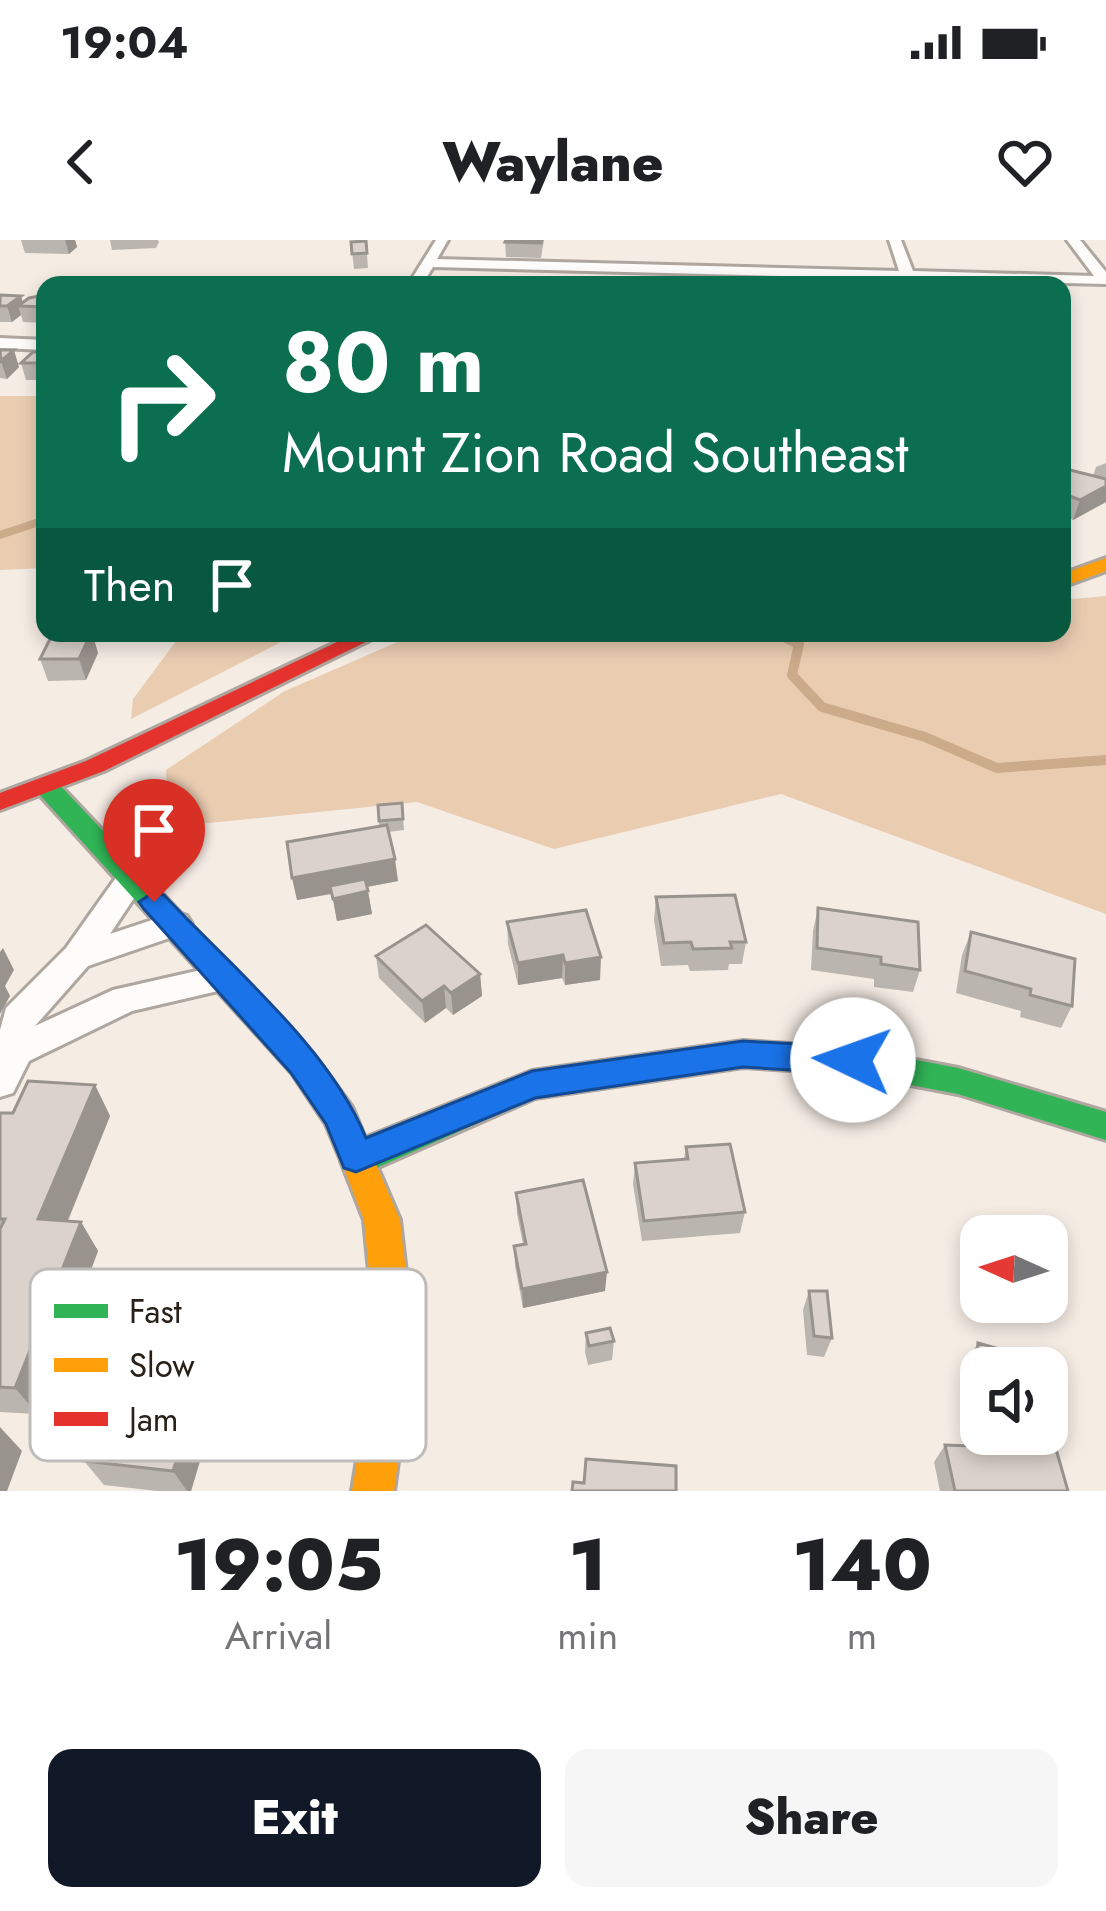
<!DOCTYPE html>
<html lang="en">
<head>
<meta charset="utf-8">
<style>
	body { margin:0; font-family:Jost,sans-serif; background:#f6f6f6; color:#202124; height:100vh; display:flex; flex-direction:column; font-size:45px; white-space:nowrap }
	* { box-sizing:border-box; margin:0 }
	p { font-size:39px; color:#757577 }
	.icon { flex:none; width:66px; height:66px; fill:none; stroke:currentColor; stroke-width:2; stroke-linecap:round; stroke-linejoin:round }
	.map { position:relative; height:1251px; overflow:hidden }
	.drawer { display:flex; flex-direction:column; background:#fff; flex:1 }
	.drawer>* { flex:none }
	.top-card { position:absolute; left:36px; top:36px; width:1035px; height:366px; border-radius:24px; box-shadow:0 6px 18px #0003; background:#0b6e4f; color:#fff; overflow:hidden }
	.needle { width:78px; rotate:273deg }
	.fabs { position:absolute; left:960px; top:975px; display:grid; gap:24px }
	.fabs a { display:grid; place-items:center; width:108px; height:108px; border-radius:24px; background:#fff; box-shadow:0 6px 18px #0003; font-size:60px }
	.pin { position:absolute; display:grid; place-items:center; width:102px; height:102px; color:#fff; margin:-123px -51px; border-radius:50% 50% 50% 0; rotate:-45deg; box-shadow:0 0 12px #0007 }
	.pin .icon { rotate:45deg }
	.me { position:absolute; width:132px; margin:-66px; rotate:273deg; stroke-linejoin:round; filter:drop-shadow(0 0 9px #0008) }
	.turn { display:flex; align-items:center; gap:42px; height:252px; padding:0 48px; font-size:54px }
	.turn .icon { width:156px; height:156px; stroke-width:2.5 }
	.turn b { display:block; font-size:84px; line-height:102px }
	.then { display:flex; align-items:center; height:114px; padding:0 48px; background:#0003; gap:24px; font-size:45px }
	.eta { display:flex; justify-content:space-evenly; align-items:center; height:204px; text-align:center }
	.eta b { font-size:72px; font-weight:800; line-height:84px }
	.primary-button { display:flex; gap:24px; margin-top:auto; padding:24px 48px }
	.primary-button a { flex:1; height:138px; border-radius:24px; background:#111827; color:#fff; font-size:48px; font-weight:800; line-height:138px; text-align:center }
	.primary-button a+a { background:#f6f6f6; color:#202124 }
	.status { display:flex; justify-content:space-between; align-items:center; height:84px; padding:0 60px; background:#fff; direction:ltr }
	.status svg { height:33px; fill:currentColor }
	header { display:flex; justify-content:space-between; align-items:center; height:156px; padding:0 48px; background:#fff; font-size:54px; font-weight:800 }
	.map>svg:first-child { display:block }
	.forest { fill:#eacdb1 }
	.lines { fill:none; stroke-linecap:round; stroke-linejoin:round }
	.stream-far1 { stroke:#ccab8b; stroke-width:8 }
	.stream { stroke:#ccab8b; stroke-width:10 }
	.street-casing { stroke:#aea69f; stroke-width:6 }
	.fast-casing { stroke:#aea69f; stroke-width:6 }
	.slow-casing { stroke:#aea69f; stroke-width:6 }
	.jam-casing { stroke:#aea69f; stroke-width:6 }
	.street { fill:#fefcfb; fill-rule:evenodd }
	.fast { fill:#30b455; fill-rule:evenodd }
	.slow { fill:#ff9f0a; fill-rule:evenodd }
	.jam { fill:#e5322d; fill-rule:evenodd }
	.wall { fill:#bbb5af }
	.shaded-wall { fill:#99938e }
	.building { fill:#dad2cb; stroke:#99938e; stroke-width:3 }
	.route { fill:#1a73e8; stroke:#114b97; stroke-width:3 }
	.key { fill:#fff; stroke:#bebcba; stroke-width:3 }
	.key-label { font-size:33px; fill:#282019 }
</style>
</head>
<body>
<div class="status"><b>19:04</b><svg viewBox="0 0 49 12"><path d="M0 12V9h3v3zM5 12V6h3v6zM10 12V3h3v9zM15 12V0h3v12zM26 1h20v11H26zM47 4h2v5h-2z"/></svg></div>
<header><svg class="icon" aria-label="back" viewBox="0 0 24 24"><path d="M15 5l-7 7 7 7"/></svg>Waylane<svg class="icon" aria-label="heart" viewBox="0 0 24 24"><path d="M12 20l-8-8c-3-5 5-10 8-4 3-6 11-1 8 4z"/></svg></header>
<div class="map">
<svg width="1106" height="1251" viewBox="0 0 1106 1251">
	<rect width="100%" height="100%" fill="#f5ece4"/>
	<!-- forest -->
	<path class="forest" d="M0 156H45V328L0 330Z
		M1106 356V674L781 554 554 609 417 562 169 587 166 530 285 451 418 393H1062V360Z
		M182 393H299L131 479 133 459Z"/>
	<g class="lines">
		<!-- stream-far1 -->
		<path class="stream-far1" d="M0 295 45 280"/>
		<!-- stream -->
		<path class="stream" d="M775 393 799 404 792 435 822 467 925 497 997 528 1106 520"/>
		<defs>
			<path id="street" d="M436 0H448L437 19 899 31 889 0H901L913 31 1094 36 1067 0H1080L1106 32V44L916 39 918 45H904L902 39 433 27 422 45H408Z
				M0 98 45 100V110L0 108Z
				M131 629 142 632 146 640 110 694 176 672 187 676 192 684 187 692 88 726 35 786 113 750 223 725 235 729 240 738 235 747 132 771 29 821 13 853 0 857V790L6 768 66 708 120 632Z"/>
			<path id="fast" d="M47 539 56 541 314 815 352 867 365 898 532 831 743 801 853 808 958 828 1106 872V900L958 854 853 834 743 827 535 858 358 936 346 932 326 884 292 833 38 553 34 547Z"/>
			<path id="slow" d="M1106 318V331L1062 347V334Z
				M358 906 370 910 400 980 414 1103 394 1251H352L376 1103 364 980 341 921 346 910Z"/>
			<path id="jam" d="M356 393H384L104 531 0 570V553L86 521Z"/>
		</defs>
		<!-- street casing -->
		<use href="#street" class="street-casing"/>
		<!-- fast casing -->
		<use href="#fast" class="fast-casing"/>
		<!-- slow casing -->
		<use href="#slow" class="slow-casing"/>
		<!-- jam casing -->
		<use href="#jam" class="jam-casing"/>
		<!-- street -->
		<use href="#street" class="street"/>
		<!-- fast -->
		<use href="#fast" class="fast"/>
		<!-- slow -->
		<use href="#slow" class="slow"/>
		<!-- jam -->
		<use href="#jam" class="jam"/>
	</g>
	<!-- wall -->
	<path class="wall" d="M21 0H75L77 7 69 14 25 13Z
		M110 0H158L159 2 156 8 112 10Z
		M544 0 541 18 506 17 505 2Z
		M366 1 368 28 354 29 351 2Z
		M0 55 23 63 45 55V83L23 82 21 75 12 82H0Z
		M0 110 19 127 7 139 0 138Z
		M45 112V140H26L21 123Z
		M1106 223V262L1073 280 1064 276 1062 282V228L1093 236 1096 227Z
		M92 393 98 413 86 440 48 441 40 419Z
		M402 563 404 590 388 592 398 641 367 647 372 674 337 681 332 654 297 660 379 586 378 565Z
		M656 657 746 702 742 724H729L728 730 690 731 688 725 661 726 654 680Z
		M818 668 920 730 913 752 874 747V739L811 730 813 691Z
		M507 682 600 740 565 745 562 738 518 745 508 704Z
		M971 692 1072 766 1061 788 1020 777 1021 771 956 753 962 715Z
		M376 716 480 734 482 756 453 775 446 768 425 783 379 738Z
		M95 845 110 876 68 981 81 982 98 1011 37 1174 0 1172V873H13Z
		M686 907 745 972 740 993 642 1001 633 944 635 923 684 919Z
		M516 953 605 1051 523 1068 515 1026 514 1006 523 1004 517 974Z
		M809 1051 832 1098 824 1117 807 1115 803 1070Z
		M245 1071 191 1251H157L104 1245 84 1221Z
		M586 1093 614 1101 612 1120 588 1125 585 1112Z
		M978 1103 1024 1128H981V1147L966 1142V1122Z
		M945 1205 1068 1251H940L934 1222Z"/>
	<!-- shaded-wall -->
	<path class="shaded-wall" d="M65 0H75L77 7 69 14Z
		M21 56 24 66H18L21 75 12 82 7 66Z
		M14 110 19 127 7 139 1 121Z
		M1106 246V262L1073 280 1080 260Z
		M92 393 98 413 86 440 79 419Z
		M395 619 398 641 297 660 292 638Z
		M368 651 372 674 337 681 333 659Z
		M3 708 14 730 5 746 10 756 0 774V712Z
		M563 715 562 738 518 745V723Z
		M601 717 600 740 565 745V723Z
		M480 734 482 756 453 775 451 753Z
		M444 746 446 768 425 783 422 761Z
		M95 845 110 876 56 1009 38 979Z
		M81 982 98 1011 37 1174 15 1148Z
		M607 1032 605 1051 523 1068 522 1049Z
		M233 1042 245 1071 191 1251H187L173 1231Z
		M0 1187 22 1211 7 1251H0Z"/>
	<!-- building -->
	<path class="building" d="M506 0H542L541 3 505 2Z
		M366 1 367 13 352 14 351 2Z
		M0 55 21 56 7 66H0Z
		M45 55V67L18 66 29 58Z
		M0 110H14L1 121Z
		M33 112H45V123H21Z
		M1062 228 1106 239V246L1080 260 1062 253V242L1065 241 1062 239Z
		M53 393H91L79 419H40Z
		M402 563 403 579 379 581 378 565Z
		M387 585 395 619 292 638 287 602Z
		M365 639 368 651 333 659 330 646Z
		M735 655 746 702H730L732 708 693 709 691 702 664 703 656 657Z
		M818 668 918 682 920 730 881 724V717L817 708Z
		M586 670 601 717 565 723 563 715 518 723 507 682Z
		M426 685 480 734 451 753 444 746 422 761 376 716Z
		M971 692 1075 719 1072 766 1030 755 1031 749 965 731Z
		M28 841 95 845 38 979 81 982 15 1148 0 1147V989L5 979H0V873H13Z
		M730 904 745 972 644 981 635 923 688 919 686 907Z
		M583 940 607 1032 522 1049 514 1006 526 1004 516 953Z
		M153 1034 233 1042 173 1231 84 1221Z
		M809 1051H827L832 1098 814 1096Z
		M610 1088 614 1101 589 1106 586 1093Z
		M978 1103 1024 1116V1128H992L977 1124Z
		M945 1205 1056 1209 1068 1251H955Z
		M586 1219 676 1226V1251H572L573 1242 584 1243Z"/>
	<!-- route -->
	<path class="route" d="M154 652 164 655C230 726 329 807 366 898L532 831 743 801 853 807 864 811 869 820 864 830 853 834 743 827 535 858 356 932 344 928 326 884 291 833 144 669 139 662Z"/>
	<!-- legend -->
	<rect x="30" y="1029" width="396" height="192" rx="18" class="key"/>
	<rect x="54" y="1064" width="54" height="14" fill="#30b455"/>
	<rect x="54" y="1118" width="54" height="14" fill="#ff9f0a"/>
	<rect x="54" y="1172" width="54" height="14" fill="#e5322d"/>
	<g class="key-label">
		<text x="129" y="1083">Fast</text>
		<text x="129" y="1137">Slow</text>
		<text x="129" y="1191">Jam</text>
	</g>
</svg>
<div class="fabs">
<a><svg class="needle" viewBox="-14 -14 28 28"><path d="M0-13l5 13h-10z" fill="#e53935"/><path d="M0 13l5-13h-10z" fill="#757577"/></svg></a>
<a><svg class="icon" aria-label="sound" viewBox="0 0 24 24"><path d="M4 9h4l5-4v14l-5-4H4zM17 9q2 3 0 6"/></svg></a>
</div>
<div class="pin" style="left:154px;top:662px;background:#d93025"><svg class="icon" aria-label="arrive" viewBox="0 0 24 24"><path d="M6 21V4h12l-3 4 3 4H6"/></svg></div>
<svg class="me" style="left:853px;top:820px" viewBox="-20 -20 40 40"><circle r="19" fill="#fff"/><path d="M0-13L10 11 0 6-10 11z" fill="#1a73e8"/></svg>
<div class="top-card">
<div class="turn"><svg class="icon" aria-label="right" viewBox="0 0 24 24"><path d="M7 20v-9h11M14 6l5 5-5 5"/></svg><div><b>80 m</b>Mount Zion Road Southeast</div></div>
<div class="then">Then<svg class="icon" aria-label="arrive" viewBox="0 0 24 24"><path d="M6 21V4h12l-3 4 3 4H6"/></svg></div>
</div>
</div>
<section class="drawer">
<div class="eta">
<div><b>19:05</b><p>Arrival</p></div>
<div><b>1</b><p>min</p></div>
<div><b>140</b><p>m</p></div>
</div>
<div class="primary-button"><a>Exit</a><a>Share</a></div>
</section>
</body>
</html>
